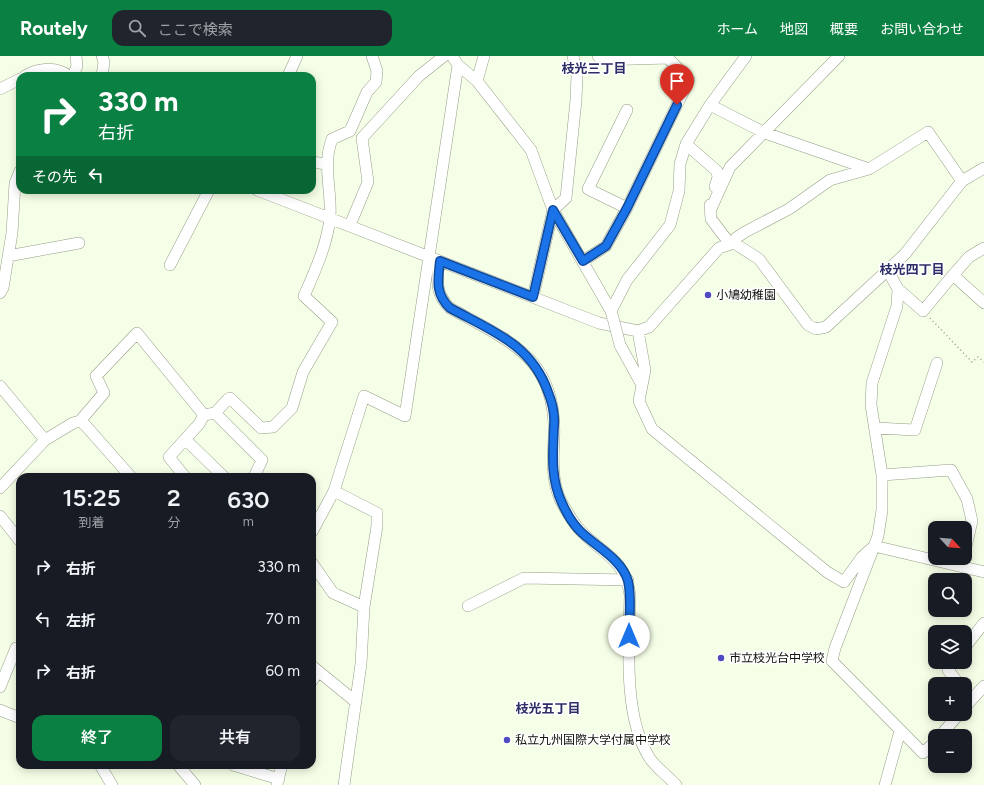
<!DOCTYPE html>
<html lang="ja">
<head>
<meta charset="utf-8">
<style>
	body { margin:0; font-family:Figtree,"Noto Sans JP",sans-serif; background:#20242c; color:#f1f3f6; height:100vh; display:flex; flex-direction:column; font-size:15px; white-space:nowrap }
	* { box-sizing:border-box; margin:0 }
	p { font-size:13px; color:#9ea1a6 }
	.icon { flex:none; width:22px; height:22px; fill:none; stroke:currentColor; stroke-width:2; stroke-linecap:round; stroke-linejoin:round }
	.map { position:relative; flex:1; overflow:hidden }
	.details { position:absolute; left:16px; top:417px; width:300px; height:296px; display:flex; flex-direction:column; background:#171b24; border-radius:12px; box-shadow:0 2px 10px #0003 }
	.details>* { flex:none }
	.hud { position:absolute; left:16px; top:16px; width:300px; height:122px; border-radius:12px; box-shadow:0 2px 10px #0003; background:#0b8043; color:#fff; overflow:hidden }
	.needle { width:26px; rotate:116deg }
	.controls { position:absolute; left:928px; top:465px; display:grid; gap:8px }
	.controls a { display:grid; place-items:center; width:44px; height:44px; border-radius:8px; background:#171b24; box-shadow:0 2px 10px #0003; font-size:20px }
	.pin { position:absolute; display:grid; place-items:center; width:34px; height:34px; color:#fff; margin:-41px -17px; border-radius:50% 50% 50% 0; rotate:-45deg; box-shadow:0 0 4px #0007 }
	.pin .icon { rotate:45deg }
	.me { position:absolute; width:44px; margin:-22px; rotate:0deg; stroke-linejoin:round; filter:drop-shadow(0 0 3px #0008) }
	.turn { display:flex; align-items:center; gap:14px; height:84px; padding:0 16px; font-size:18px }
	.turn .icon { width:52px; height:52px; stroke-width:2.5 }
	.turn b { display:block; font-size:28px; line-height:34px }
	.then { display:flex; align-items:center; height:38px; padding:0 16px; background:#0003; gap:8px; font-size:15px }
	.eta { display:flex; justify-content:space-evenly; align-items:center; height:68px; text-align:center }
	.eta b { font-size:24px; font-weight:600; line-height:28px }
	.action { display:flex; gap:8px; margin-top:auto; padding:8px 16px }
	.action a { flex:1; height:46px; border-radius:12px; background:#0b8043; color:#fff; font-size:16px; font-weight:600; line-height:46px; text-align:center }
	.action a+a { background:#20242c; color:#f1f3f6 }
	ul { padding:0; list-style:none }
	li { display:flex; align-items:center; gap:12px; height:52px; padding:0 16px }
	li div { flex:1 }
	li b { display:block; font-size:15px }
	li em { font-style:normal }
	header { display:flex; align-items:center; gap:24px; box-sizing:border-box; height:56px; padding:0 20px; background:#0b8043; color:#fff }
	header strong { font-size:19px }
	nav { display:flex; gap:22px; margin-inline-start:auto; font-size:14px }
	.search { width:280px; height:36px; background:#20242c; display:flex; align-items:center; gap:10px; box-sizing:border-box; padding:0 14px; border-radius:12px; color:#9ea1a6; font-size:15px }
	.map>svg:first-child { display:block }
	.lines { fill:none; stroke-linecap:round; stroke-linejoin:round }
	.minor-casing { stroke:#969e88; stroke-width:12 }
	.path { stroke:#979d8c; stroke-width:1.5; stroke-dasharray:1 3; stroke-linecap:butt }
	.minor { stroke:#fff; stroke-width:11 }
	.minor-bridge-casing { stroke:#969e88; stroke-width:12; stroke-linecap:butt }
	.minor-bridge { stroke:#fff; stroke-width:11 }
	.route-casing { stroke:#114b97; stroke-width:10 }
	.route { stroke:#1a73e8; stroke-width:7 }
	.poi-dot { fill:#504ac1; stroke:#fff; stroke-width:1.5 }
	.labels { text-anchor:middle; stroke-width:3.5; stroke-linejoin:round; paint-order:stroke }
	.poi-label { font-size:12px; fill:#11140c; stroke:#fff; text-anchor:start }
	.neighbourhood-label { font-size:13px; font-weight:bold; fill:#2d2d68; stroke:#fff }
</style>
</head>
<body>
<header>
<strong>Routely</strong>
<div class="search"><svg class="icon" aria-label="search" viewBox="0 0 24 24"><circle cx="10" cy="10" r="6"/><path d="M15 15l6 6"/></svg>ここで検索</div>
<nav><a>ホーム</a><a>地図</a><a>概要</a><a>お問い合わせ</a></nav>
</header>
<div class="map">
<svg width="984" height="729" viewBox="0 0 984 729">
	<rect width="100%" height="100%" fill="#f5fee6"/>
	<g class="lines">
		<defs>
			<path id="minor" d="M102 0 104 6 102 20
				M452 0 458 9 477 25 531 94 553 154 611 255 613 262
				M25 20C38 12 56 10 69 20
				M73 20 77 10 76 0
				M288 20 297 0
				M477 25 484 0
				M0 33 20 23
				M710 49 765 77 869 113
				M627 54 588 133 627 152
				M686 88 717 115 718 121 715 131
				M312 106 326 108
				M257 134 599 267 638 275 649 271 719 192 734 187 759 203 808 269 816 273 826 271 905 198 962 125 984 112
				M710 149 711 163 730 188
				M710 155 730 111 839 0
				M350 169 368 126 362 82 419 20 444 0
				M734 187 736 182 745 176 789 153 830 124 869 113 928 76 962 125
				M984 192 969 201 953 219 984 247
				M8 200 79 187
				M439 205C437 224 435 238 450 252 509 285 557 301 554 381 553 404 551 428 563 449 568 457 573 467 580 474 602 498 625 502 630 539 629 586 623 660 649 701 655 711 668 720 676 729
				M583 205 606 190 627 152 689 24 668 2 601 4 598 0
				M170 209 209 134
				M888 215 898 233 897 250 872 327 871 349 882 419V454L878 480 835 592 832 605 923 697 935 686
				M898 233 923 255 953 219
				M0 237 3 232 12 177 15 127 20 115
				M533 241 553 154 566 142 576 44 577 20 573 0
				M611 255 627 224 670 169 679 135 680 108 686 88 710 49 746 0
				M638 275 645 314 639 345 652 373 827 516 844 526 862 501 872 492
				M620 289 642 329
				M0 330 45 384
				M215 357 262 404 254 421
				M80 365 86 370 131 421
				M876 372 915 374 937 307
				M186 384 224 421
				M882 419 951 414 967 443 972 465 965 495
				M185 421 169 401 199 368 204 359 215 357 228 343 230 342 261 372 273 371 292 352 303 316 332 266 304 240C315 215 327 189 330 162 332 134 322 110 332 83L350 75 367 36 376 26 377 15 372 0
				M0 432 45 384 73 367 80 365 104 337 96 320 137 277 204 359
				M334 435 377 457V470L364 551 361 608 344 729
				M0 460 20 485
				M312 476 334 435 364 340 405 360 458 9
				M874 490 984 516
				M312 507 333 537 364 551
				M468 550 524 522 628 524
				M965 591 984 567
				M954 606 948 614 959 628
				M312 610 356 646
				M312 625 318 616
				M0 631 16 592 20 594
				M965 651 984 630
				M0 654 20 662
				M940 680 959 658
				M100 709 112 729
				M178 709 195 729
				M233 709 279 723
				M277 728 282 709
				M885 729 900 675"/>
		</defs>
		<!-- minor casing -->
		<use href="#minor" class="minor-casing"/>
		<!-- path -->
		<path class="path" d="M930 262 972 306 978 301 984 306"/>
		<!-- minor -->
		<use href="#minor" class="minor"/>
		<defs>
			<path id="minor-bridge" d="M613 262 620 289"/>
		</defs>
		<!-- minor-bridge casing -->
		<use href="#minor-bridge" class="minor-bridge-casing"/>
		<!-- minor-bridge -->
		<use href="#minor-bridge" class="minor-bridge"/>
	</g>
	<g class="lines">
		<defs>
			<path id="route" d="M629 580C629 562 632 542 628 525 622 503 595 490 580 475 573 468 566 456 562 447 550 422 553 396 554 369 555 358 552 346 548 336 531 288 492 275 450 252 435 238 438 224 440 205L533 241 553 154 583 205 606 190 627 152 677 49"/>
		</defs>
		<!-- route casing -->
		<use href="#route" class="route-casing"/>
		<!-- route -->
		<use href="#route" class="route"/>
	</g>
	<!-- markers -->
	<g class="poi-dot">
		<circle cx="708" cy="239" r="4"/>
		<circle cx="721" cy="602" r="4"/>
		<circle cx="507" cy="684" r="4"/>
	</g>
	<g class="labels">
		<!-- poi labels -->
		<g class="poi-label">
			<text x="716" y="243">小鳩幼稚園</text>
			<text x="729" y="606">市立枝光台中学校</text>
			<text x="515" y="688">私立九州国際大学付属中学校</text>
		</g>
		<!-- neighbourhood labels -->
		<g class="neighbourhood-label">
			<text x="594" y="17">枝光三丁目</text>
			<text x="912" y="218">枝光四丁目</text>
			<text x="548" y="657">枝光五丁目</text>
		</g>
	</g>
</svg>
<div class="controls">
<a><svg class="needle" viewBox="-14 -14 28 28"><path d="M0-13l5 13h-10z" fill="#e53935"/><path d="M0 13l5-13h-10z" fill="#9ea1a6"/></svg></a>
<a><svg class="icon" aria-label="search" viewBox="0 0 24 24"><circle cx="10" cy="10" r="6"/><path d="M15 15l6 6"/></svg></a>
<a><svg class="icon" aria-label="layers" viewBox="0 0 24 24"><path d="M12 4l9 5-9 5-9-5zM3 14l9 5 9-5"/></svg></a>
<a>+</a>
<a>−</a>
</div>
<div class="pin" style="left:677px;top:49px;background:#d93025"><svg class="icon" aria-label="arrive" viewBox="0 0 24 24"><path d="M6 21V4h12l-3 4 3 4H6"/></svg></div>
<svg class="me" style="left:629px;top:580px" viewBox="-20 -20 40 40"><circle r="19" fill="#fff"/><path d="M0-13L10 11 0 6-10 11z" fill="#1a73e8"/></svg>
<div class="hud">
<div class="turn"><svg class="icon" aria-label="right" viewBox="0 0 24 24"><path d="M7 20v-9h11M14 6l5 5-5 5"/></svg><div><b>330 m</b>右折</div></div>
<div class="then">その先<svg class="icon" aria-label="left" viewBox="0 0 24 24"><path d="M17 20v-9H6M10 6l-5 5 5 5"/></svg></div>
</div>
<section class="details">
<div class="eta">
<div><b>15:25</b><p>到着</p></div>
<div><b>2</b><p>分</p></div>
<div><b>630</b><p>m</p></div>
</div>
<ul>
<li><svg class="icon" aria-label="right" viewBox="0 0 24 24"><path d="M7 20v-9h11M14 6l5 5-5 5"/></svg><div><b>右折</b></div><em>330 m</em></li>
<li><svg class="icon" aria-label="left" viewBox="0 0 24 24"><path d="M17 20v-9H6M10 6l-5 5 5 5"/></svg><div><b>左折</b></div><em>70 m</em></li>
<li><svg class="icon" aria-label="right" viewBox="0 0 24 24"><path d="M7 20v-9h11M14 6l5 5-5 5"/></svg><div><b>右折</b></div><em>60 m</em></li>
</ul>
<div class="action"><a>終了</a><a>共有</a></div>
</section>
</div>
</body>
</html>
